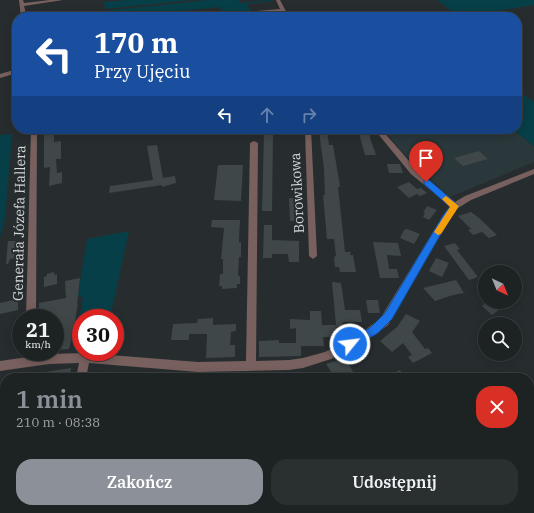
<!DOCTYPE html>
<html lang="pl">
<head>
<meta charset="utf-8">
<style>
	body { margin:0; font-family:"IBM Plex Serif",serif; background:#2a2f30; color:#f1f3f6; height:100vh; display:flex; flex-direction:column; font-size:15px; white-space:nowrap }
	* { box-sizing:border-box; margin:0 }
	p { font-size:13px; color:#a0a4a6 }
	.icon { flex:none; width:22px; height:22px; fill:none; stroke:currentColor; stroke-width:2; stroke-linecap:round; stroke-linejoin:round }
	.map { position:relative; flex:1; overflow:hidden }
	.details { position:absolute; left:0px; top:373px; width:534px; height:140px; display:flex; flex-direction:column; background:#1d2223; border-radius:16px 16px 0 0; box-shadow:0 2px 10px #0003,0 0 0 1px #3b3f41 }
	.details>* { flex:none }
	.banner { position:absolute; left:12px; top:12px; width:510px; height:122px; border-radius:16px; box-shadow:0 2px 10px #0003,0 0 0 1px #3b3f41; background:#1a4fa0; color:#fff; overflow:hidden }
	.needle { width:26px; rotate:137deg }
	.fabs { position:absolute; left:478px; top:265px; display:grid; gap:8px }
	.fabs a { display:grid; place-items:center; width:44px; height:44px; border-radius:50%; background:#1d2223; box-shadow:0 2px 10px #0003,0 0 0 1px #3b3f41; font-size:20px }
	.speed { position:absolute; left:12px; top:309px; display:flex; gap:8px; font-size:20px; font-weight:700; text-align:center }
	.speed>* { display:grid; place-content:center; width:52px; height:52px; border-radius:50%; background:#1d2223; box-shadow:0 2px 10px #0003,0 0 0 1px #3b3f41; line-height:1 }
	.speed small { font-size:10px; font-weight:400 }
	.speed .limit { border:6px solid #d22; background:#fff; color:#111 }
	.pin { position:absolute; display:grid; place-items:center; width:34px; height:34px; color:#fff; margin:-41px -17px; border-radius:50% 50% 50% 0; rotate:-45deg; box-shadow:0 0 4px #0007 }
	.pin .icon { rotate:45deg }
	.me { position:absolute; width:44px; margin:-22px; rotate:61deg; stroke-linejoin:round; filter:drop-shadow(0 0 3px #0008) }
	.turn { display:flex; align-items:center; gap:14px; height:84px; padding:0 16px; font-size:18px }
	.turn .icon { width:52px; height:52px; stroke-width:2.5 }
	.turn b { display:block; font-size:28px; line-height:34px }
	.lanes { display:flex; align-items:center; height:38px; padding:0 16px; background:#0003; justify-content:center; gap:20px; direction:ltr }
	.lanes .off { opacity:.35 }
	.round { display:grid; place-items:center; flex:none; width:42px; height:42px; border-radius:16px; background:#2a2f30 }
	.head { display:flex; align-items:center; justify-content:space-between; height:68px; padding:0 16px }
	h1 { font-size:24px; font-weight:600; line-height:30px; color:#8c9099 }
	.action { display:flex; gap:8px; margin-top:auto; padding:8px 16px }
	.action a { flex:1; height:46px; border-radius:16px; background:#8c9099; color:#fff; font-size:16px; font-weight:600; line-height:46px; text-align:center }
	.action a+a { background:#2a2f30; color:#f1f3f6 }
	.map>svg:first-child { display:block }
	.built { fill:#2a383b }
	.green { fill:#073f48 }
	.building { fill:#404748 }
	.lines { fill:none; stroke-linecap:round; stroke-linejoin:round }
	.minor { fill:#78605e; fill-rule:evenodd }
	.route { fill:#1a73e8; stroke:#114b97 }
	.slow { fill:#f59e0b }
	.labels { text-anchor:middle; stroke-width:4; stroke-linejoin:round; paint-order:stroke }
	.street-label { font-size:14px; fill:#d4d8d9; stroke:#272d2f }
</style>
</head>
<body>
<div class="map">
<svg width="534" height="513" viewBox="0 0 534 513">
	<rect width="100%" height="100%" fill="#272d2f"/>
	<!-- built -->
	<path class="built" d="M383 129H512L534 146V162L450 197 403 153Z"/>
	<!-- green -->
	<path class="green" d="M128 0H193L105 9 104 2Z
		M207 0H238L240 3 269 0 274 1 247 4 251 12 223 14 220 7 122 17H46Z
		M437 0H534V5L459 17Z
		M521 93 534 102V146L512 129H517V94Z
		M12 134 5 218 0 238V135Z
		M129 231 110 318H81V351H73L83 298 78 295 87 239Z"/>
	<!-- building -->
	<path class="building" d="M44 129H54V142L61 141V159H56L57 173 62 172V183L49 186 50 167 44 168Z
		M368 129 371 141 376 155H365L358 130Z
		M319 131H327L329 145H333L339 180 340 187H338L345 252H351L350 255H353L356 272H340L339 267H335L334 257 336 256 334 239H327L323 195H325L324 169Z
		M264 135H273L272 211H262Z
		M157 145 163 178 175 176 176 183 162 187V185L109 193 110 186 153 180 147 146Z
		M479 151 488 159 463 166 454 158Z
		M291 154H300L302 183H303V191H301L303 221H290L289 198H294V177H292Z
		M387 164H400L403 173H389Z
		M218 165H243L241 201 214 200Z
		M409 182 417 189 421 188 427 193 420 196 417 194 409 198 397 187Z
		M427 206 437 210 429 220 423 217 425 213H423Z
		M471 212 479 218 497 235 489 238 482 232 473 235 468 230 471 229 458 216Z
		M212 220H240L239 238V242H241V257H239L238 276H240V284H237V288L222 289V286H219L220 274H223V259H221L224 228 211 227Z
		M264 225H272V240L299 241V262H289L288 254H272V258H263Z
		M407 229 420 234 414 244 400 238 404 230Z
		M8 241H17L14 249 22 247 21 257 10 259 8 264H6Z
		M373 242 398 243 401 256 387 255 389 269H397L399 278H380Z
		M455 243 460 249 457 250 478 277 469 280 444 246Z
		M436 258 449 263 442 277 429 271Z
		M54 272V275L57 274V284L44 287V277L47 276V274Z
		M80 278 77 304 78 303 75 321 76 320 69 349 55 350V318H39V303L66 298 65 281Z
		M456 280 464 293 453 295 435 301 423 288Z
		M332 282 341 283 345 310H360L362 322H343L344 337H323L324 346H301V356L259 357V341L279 340V343H296V328L290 329V319L310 320V311H321L322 325H336Z
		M18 299V310L0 314V303Z
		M366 300H378L380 313H368Z
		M487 302H510L492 315 482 306Z
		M406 314 420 321 412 332 425 349 428 348 432 353 413 363 408 357 412 355 403 343 392 352 380 341 397 327Z
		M213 318V325L236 324V331L231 332 230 345H235V357L206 358 207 334H189V340H171L173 324 197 323 198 319Z
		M115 334 124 335 121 348H115Z
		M346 358 356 378H347L346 375 335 378 326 364Z
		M71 368 70 378H32V374Z
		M400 370 405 378H382Z"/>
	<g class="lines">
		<!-- minor -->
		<path class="minor" d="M19 0H23L24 3 50 0H63L24 6 27 17H21Z
			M276 0H280L289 17H283L281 12 228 17H210L213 15 280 9Z
			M17 69V73L0 78V74Z
			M31 129H37L36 318H26Z
			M305 129H311L317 256 313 259 309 256Z
			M374 129H381L417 170 455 202 465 196 534 169V174L471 200 458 208 450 218 388 325 366 341 331 359 303 368 289 370 198 372 89 363 86 378H76L79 363 49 364 0 371V361L49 354 85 353 198 362 246 361 250 143 254 141 258 143 256 361 289 360 303 358 325 352 358 335 380 319 444 214 450 206 411 174Z
			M221 508H240L243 513H224Z"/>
	</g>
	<!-- route -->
	<path class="route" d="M424 180H429L459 206 450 218 392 319 378 333 354 347 350 349 347 347 345 344 347 341 371 327 385 313 444 214 450 207 424 184Z"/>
	<!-- slow -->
	<path class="slow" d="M446 196 459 206 441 234 438 235 434 232 450 207 442 199Z"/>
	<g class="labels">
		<!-- street labels -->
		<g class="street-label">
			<text transform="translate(297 193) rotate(-93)" y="5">Borowikowa</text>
			<text transform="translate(19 223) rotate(-89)" y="5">Generała Józefa Hallera</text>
		</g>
	</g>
</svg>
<div class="fabs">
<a><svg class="needle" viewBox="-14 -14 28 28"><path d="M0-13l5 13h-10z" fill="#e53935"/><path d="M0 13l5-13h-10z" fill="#a0a4a6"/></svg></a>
<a><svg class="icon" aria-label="search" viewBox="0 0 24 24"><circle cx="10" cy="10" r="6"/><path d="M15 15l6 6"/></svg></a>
</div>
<div class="speed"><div>21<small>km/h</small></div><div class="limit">30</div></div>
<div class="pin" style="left:426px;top:182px;background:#d93025"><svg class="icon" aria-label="arrive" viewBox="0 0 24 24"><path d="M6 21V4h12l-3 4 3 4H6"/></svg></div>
<svg class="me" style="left:350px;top:344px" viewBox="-20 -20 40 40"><circle r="17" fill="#1a73e8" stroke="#fff" stroke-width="3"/><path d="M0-11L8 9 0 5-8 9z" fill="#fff"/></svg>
<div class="banner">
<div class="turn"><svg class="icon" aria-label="left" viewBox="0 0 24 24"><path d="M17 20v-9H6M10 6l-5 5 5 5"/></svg><div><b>170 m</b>Przy Ujęciu</div></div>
<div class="lanes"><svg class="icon" aria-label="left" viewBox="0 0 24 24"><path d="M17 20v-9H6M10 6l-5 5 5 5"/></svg><svg class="icon off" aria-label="ahead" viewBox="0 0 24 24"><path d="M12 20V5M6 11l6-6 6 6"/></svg><svg class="icon off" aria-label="right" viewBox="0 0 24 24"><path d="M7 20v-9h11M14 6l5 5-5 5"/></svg></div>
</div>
<section class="details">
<div class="head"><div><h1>1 min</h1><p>210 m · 08:38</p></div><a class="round" style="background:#d93025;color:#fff"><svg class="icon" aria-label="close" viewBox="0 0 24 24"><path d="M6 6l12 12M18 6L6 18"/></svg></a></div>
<div class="action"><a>Zakończ</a><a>Udostępnij</a></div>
</section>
</div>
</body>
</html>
